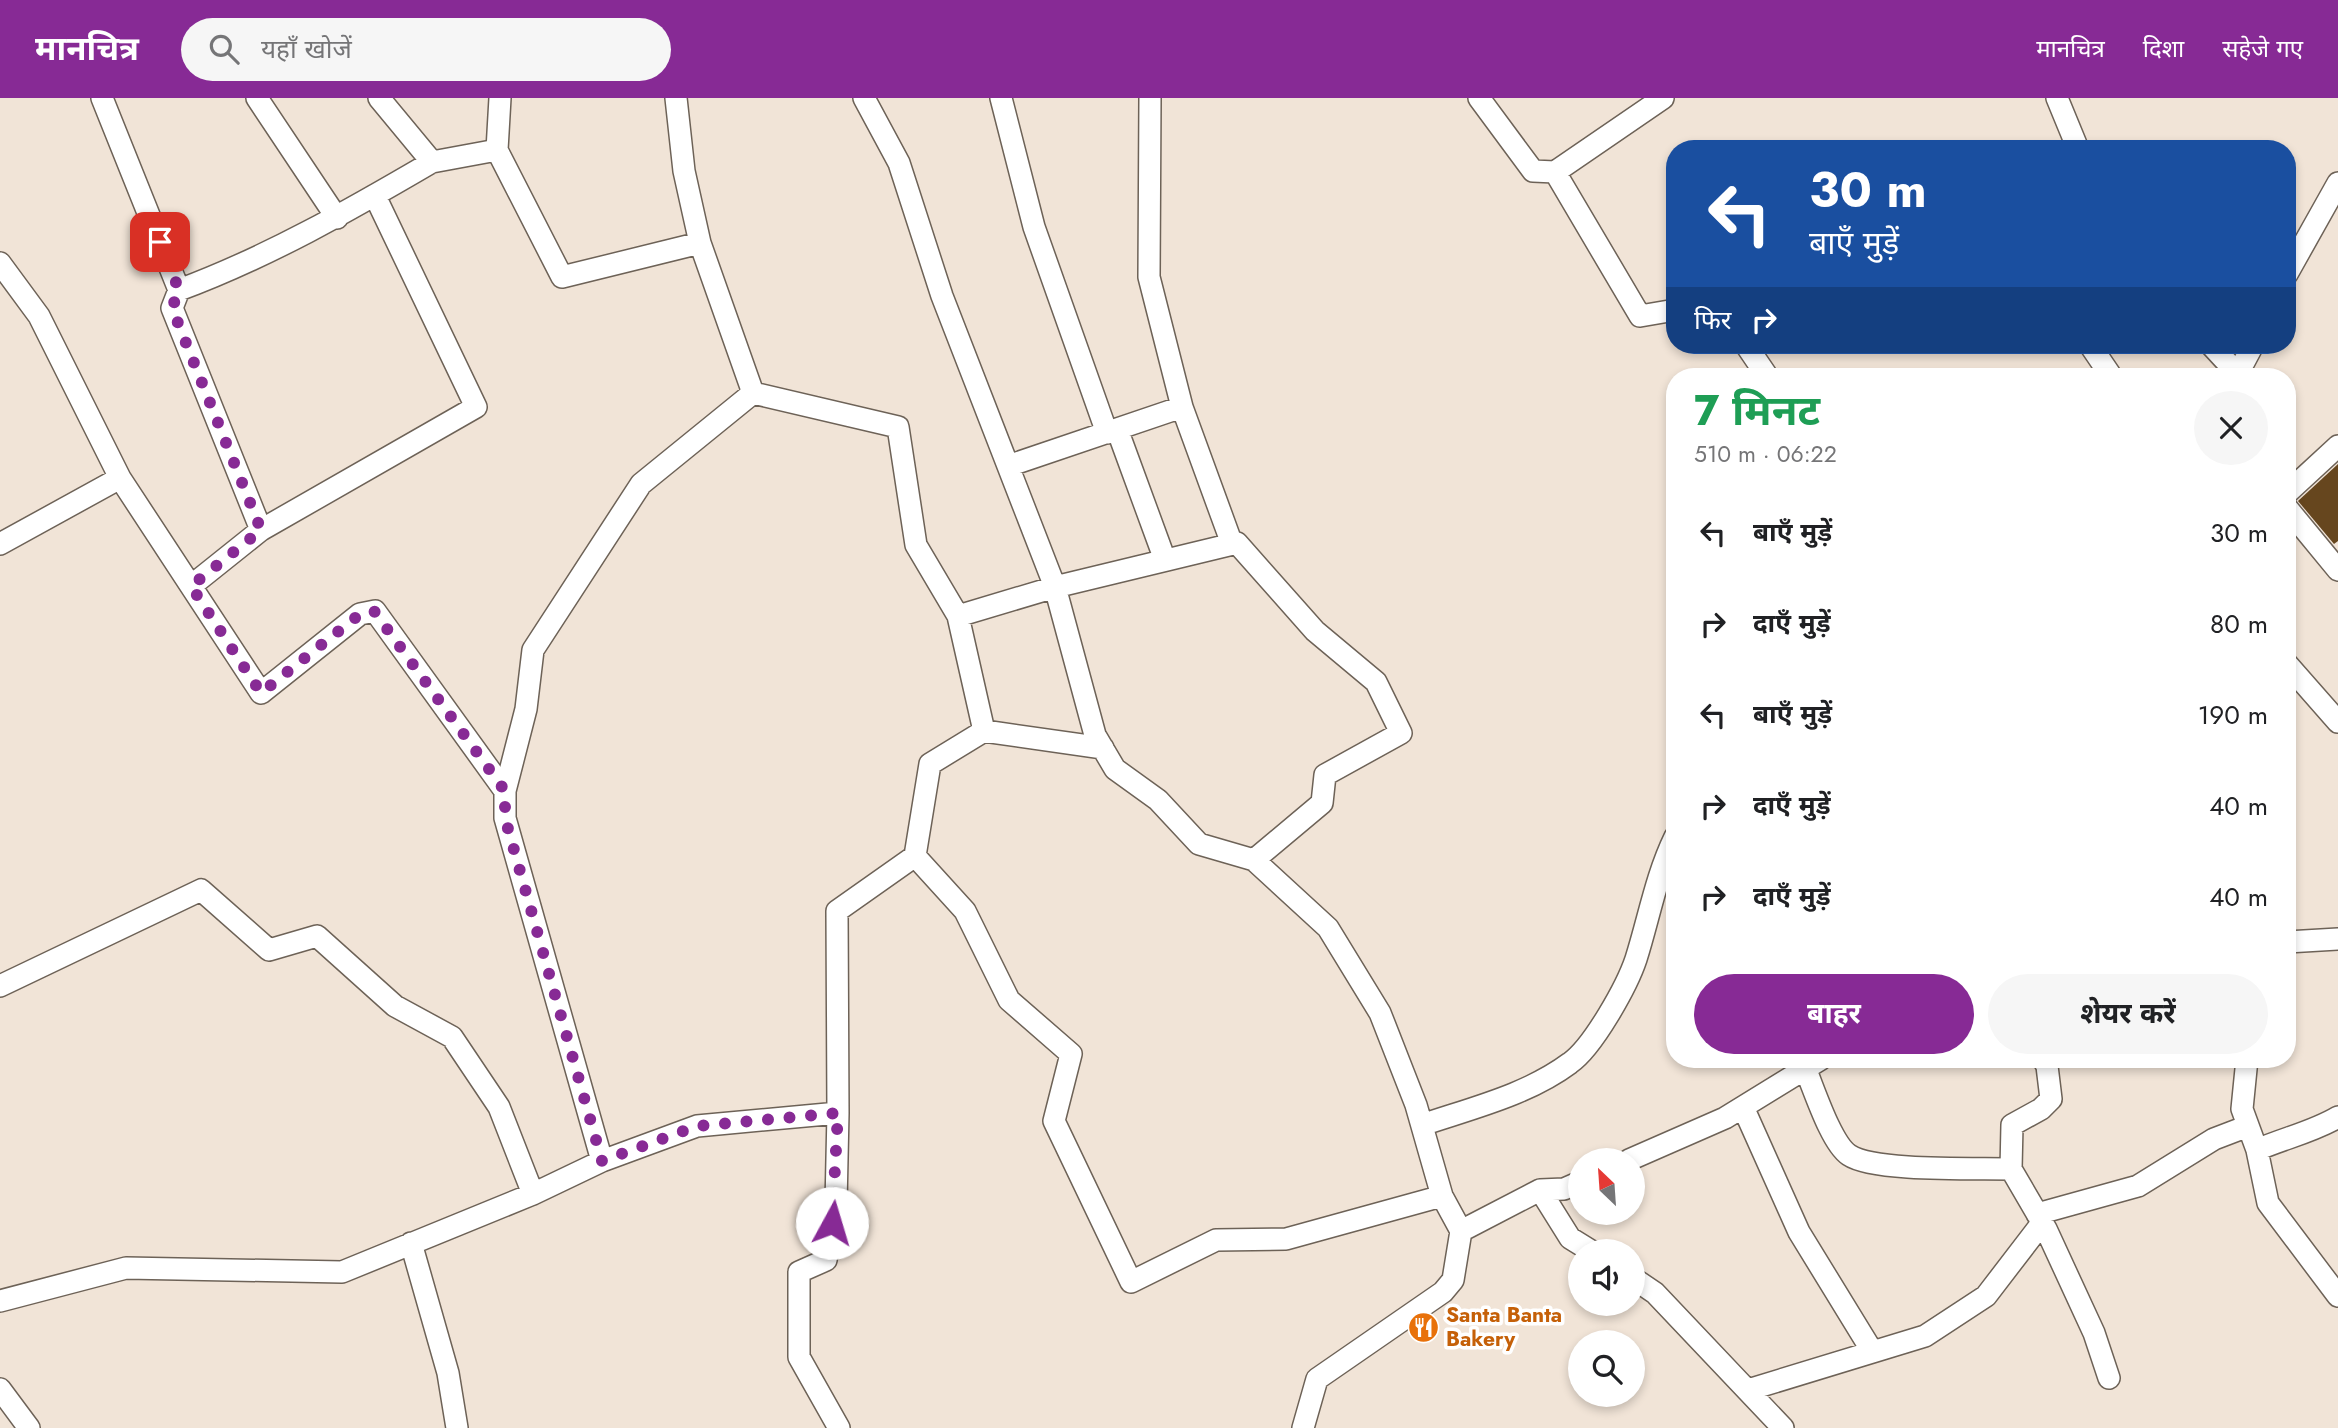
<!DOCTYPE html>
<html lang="hi">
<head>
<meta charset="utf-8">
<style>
	body { margin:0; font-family:Jost,"Noto Sans Devanagari",sans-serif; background:#f6f6f6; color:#202124; height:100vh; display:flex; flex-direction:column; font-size:26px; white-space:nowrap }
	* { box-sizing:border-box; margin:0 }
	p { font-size:23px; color:#757577 }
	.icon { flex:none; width:38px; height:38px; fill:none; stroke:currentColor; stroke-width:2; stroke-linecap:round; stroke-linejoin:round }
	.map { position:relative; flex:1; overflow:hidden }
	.drawer { position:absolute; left:1666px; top:270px; width:630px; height:700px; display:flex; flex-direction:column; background:#fff; border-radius:28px; box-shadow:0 4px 10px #0003 }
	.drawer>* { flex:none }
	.top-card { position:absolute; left:1666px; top:42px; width:630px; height:214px; border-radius:28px; box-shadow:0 4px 10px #0003; background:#1a4fa0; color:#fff; overflow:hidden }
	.needle { width:46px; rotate:335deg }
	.fabs { position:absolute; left:1568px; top:1050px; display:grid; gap:14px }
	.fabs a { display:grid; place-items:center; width:77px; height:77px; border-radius:50%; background:#fff; box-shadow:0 4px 10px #0003; font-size:35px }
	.pin { position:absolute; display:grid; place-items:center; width:60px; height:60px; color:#fff; margin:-30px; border-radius:14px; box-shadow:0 4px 10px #0006 }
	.me { position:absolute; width:77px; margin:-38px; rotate:6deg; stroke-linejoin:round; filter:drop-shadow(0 0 5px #0008) }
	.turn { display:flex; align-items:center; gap:24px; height:147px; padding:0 28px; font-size:32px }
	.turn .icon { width:91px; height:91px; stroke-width:2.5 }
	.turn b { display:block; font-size:49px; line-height:60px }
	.then { display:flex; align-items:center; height:66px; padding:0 28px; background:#0003; gap:14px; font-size:26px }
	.round { display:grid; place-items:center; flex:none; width:74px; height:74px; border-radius:37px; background:#f6f6f6 }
	.head { display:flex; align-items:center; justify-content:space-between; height:119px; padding:0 28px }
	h1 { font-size:42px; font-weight:700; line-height:52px; color:#1e9e55 }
	.cta { display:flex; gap:14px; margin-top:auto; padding:14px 28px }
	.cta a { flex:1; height:80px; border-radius:42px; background:#872a95; color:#fff; font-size:28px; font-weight:700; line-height:80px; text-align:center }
	.cta a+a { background:#f6f6f6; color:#202124 }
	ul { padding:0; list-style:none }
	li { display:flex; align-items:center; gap:21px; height:91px; padding:0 28px }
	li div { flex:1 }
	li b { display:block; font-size:26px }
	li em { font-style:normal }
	header { display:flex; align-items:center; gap:42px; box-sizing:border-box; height:98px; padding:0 35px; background:#872a95; color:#fff }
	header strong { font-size:33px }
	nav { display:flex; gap:38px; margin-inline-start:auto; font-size:24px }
	.search { width:490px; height:63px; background:#f6f6f6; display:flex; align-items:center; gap:18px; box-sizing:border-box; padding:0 24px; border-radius:38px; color:#757577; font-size:26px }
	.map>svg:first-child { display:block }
	.building { fill:#66461e }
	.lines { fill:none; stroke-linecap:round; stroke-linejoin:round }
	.minor-casing { stroke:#6d6257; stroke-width:24 }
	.minor { stroke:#fff; stroke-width:21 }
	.route { stroke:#872a95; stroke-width:12; stroke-dasharray:0 21.6 }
	.labels { text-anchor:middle; stroke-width:7; stroke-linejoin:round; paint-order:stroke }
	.food-label { font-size:21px; font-weight:bold; fill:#c56008; stroke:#fff; text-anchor:start }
</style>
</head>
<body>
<header>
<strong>मानचित्र</strong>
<div class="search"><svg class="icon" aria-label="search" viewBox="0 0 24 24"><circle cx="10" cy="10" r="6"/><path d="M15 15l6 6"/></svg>यहाँ खोजें</div>
<nav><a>मानचित्र</a><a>दिशा</a><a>सहेजे गए</a></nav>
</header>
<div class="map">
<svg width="2338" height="1330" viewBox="0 0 2338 1330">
	<rect width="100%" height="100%" fill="#f1e4d7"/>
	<!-- building -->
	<path class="building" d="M2338 366V443L2334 446 2298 403Z"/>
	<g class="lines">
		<defs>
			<path id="minor" d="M102 0 179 192 172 210 261 432
				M257 0 337 120
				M379 0 432 64 497 52
				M500 0 497 52 562 179 700 145
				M676 0 684 73 700 145 753 295
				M864 0 899 65 942 198 1055 489 1095 637 1115 671 1158 702 1199 746 1254 762 1328 830 1380 915 1416 1007 1442 1098 1461 1133 1453 1182 1443 1194 1317 1281 1303 1330
				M1001 0 1034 129 1107 335
				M1150 0 1149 179 1182 309
				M1479 0 1533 73 1555 74 1640 218 1675 212
				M2057 0 2078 51
				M1555 74 1663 0
				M0 165 39 218 120 380 0 446
				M2287 176 2338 85
				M179 192C268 159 350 112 432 64
				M1746 247 1767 278
				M2090 247 2111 278
				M2211 247 2235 273
				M2229 278 2244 264 2253 247
				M1117 331 1165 462
				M1008 368 1182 309 1232 446
				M120 380 261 595 360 516 375 513 505 693
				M2287 395 2338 348
				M2287 410 2338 472
				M191 488 261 432 476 309 375 98
				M2287 566 2338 624
				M984 633 1103 650
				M1254 762 1322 705 1325 677 1401 635 1376 584 1315 533 1237 445 1055 489 958 518 984 633 930 666 915 758 965 813 1009 902 1071 956 1054 1023 1131 1184 1216 1142 1286 1141 1442 1098
				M2287 844 2338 841
				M0 888 201 792 269 852 317 838 395 908 452 939 499 1009 533 1096
				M2043 961 2047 968 2051 1001 2041 1011 2012 1027 2011 1071 2046 1131 2094 1235 2109 1280
				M2247 961 2242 1011 2257 1052 2268 1105 2338 1198
				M1805 970C1814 991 1831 1045 1849 1057 1874 1074 1977 1070 2011 1071
				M1743 1009 1799 1134 1872 1253
				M838 1015 836 1106 826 1162 799 1174V1259L839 1330
				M1422 1027C1472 1010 1527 997 1570 965 1593 949 1627 888 1636 861 1649 820 1656 778 1675 739
				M2257 1052C2284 1040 2313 1034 2338 1019
				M1629 1062 1725 1020 1821 961
				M602 1063 697 1028 838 1015 837 813 915 758
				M1540 1092 1570 1140 1591 1153
				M2037 1116 2138 1088 2214 1041 2248 1028
				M1461 1133 1540 1092 1564 1091 1580 1084
				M411 1145 448 1275 457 1330
				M1633 1180 1655 1195 1783 1330
				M0 1203 126 1170 342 1174 533 1096 602 1063 505 720V693L526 611 533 552 641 386 753 295 898 329 916 447 958 518
				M0 1291 29 1330
				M1748 1292 1925 1238 1986 1198 2042 1125"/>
		</defs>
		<!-- minor casing -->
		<use href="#minor" class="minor-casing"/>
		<!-- minor -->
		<use href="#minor" class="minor"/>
	</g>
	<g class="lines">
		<!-- route -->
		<path class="route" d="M160 144 179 192 172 210 261 432 191 488 261 595 360 516 374 513 505 693V720L602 1063 697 1028 838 1015 832 1125"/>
	</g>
	<!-- icons -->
	<defs>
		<symbol id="restaurant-disc" viewBox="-11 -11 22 22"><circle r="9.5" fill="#e8710a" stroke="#fff"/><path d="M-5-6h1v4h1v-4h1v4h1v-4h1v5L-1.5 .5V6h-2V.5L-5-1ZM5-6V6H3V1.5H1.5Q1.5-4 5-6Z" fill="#fff"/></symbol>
	</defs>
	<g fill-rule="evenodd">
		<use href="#restaurant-disc" x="1406" y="1212" width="35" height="35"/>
	</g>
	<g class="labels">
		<!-- food labels -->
		<g class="food-label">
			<text x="1446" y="1224">Santa Banta<tspan x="1446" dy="24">Bakery</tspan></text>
		</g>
	</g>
</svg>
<div class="fabs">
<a><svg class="needle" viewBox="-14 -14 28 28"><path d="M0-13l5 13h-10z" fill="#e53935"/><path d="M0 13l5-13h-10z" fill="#757577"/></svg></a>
<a><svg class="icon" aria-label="sound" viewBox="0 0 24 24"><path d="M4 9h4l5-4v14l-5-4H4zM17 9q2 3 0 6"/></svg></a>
<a><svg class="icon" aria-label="search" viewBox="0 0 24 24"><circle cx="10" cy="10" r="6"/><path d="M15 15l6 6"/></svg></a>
</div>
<div class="pin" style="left:160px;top:144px;background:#d93025"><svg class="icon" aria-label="arrive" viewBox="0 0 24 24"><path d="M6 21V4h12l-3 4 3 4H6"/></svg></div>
<svg class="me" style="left:832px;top:1125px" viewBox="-20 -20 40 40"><circle r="19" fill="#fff"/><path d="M0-13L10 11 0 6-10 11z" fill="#872a95"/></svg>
<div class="top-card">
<div class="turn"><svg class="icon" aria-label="left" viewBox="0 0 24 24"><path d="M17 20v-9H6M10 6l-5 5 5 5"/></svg><div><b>30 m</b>बाएँ मुड़ें</div></div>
<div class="then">फिर<svg class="icon" aria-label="right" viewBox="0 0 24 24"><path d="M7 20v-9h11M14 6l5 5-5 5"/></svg></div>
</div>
<section class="drawer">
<div class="head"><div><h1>7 मिनट</h1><p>510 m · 06:22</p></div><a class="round"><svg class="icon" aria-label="close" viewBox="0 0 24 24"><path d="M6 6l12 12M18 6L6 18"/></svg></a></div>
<ul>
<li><svg class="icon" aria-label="left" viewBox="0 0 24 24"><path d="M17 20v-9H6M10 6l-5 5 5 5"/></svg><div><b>बाएँ मुड़ें</b></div><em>30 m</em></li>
<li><svg class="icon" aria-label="right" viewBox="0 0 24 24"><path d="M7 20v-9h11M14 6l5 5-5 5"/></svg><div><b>दाएँ मुड़ें</b></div><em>80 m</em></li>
<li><svg class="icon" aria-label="left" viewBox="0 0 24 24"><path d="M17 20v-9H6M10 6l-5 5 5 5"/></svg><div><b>बाएँ मुड़ें</b></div><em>190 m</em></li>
<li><svg class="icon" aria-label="right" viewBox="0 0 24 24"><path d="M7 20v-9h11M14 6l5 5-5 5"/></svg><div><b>दाएँ मुड़ें</b></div><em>40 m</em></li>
<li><svg class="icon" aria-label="right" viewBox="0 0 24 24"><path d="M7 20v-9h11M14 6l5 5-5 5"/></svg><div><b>दाएँ मुड़ें</b></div><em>40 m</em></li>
</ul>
<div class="cta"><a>बाहर</a><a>शेयर करें</a></div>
</section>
</div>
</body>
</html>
